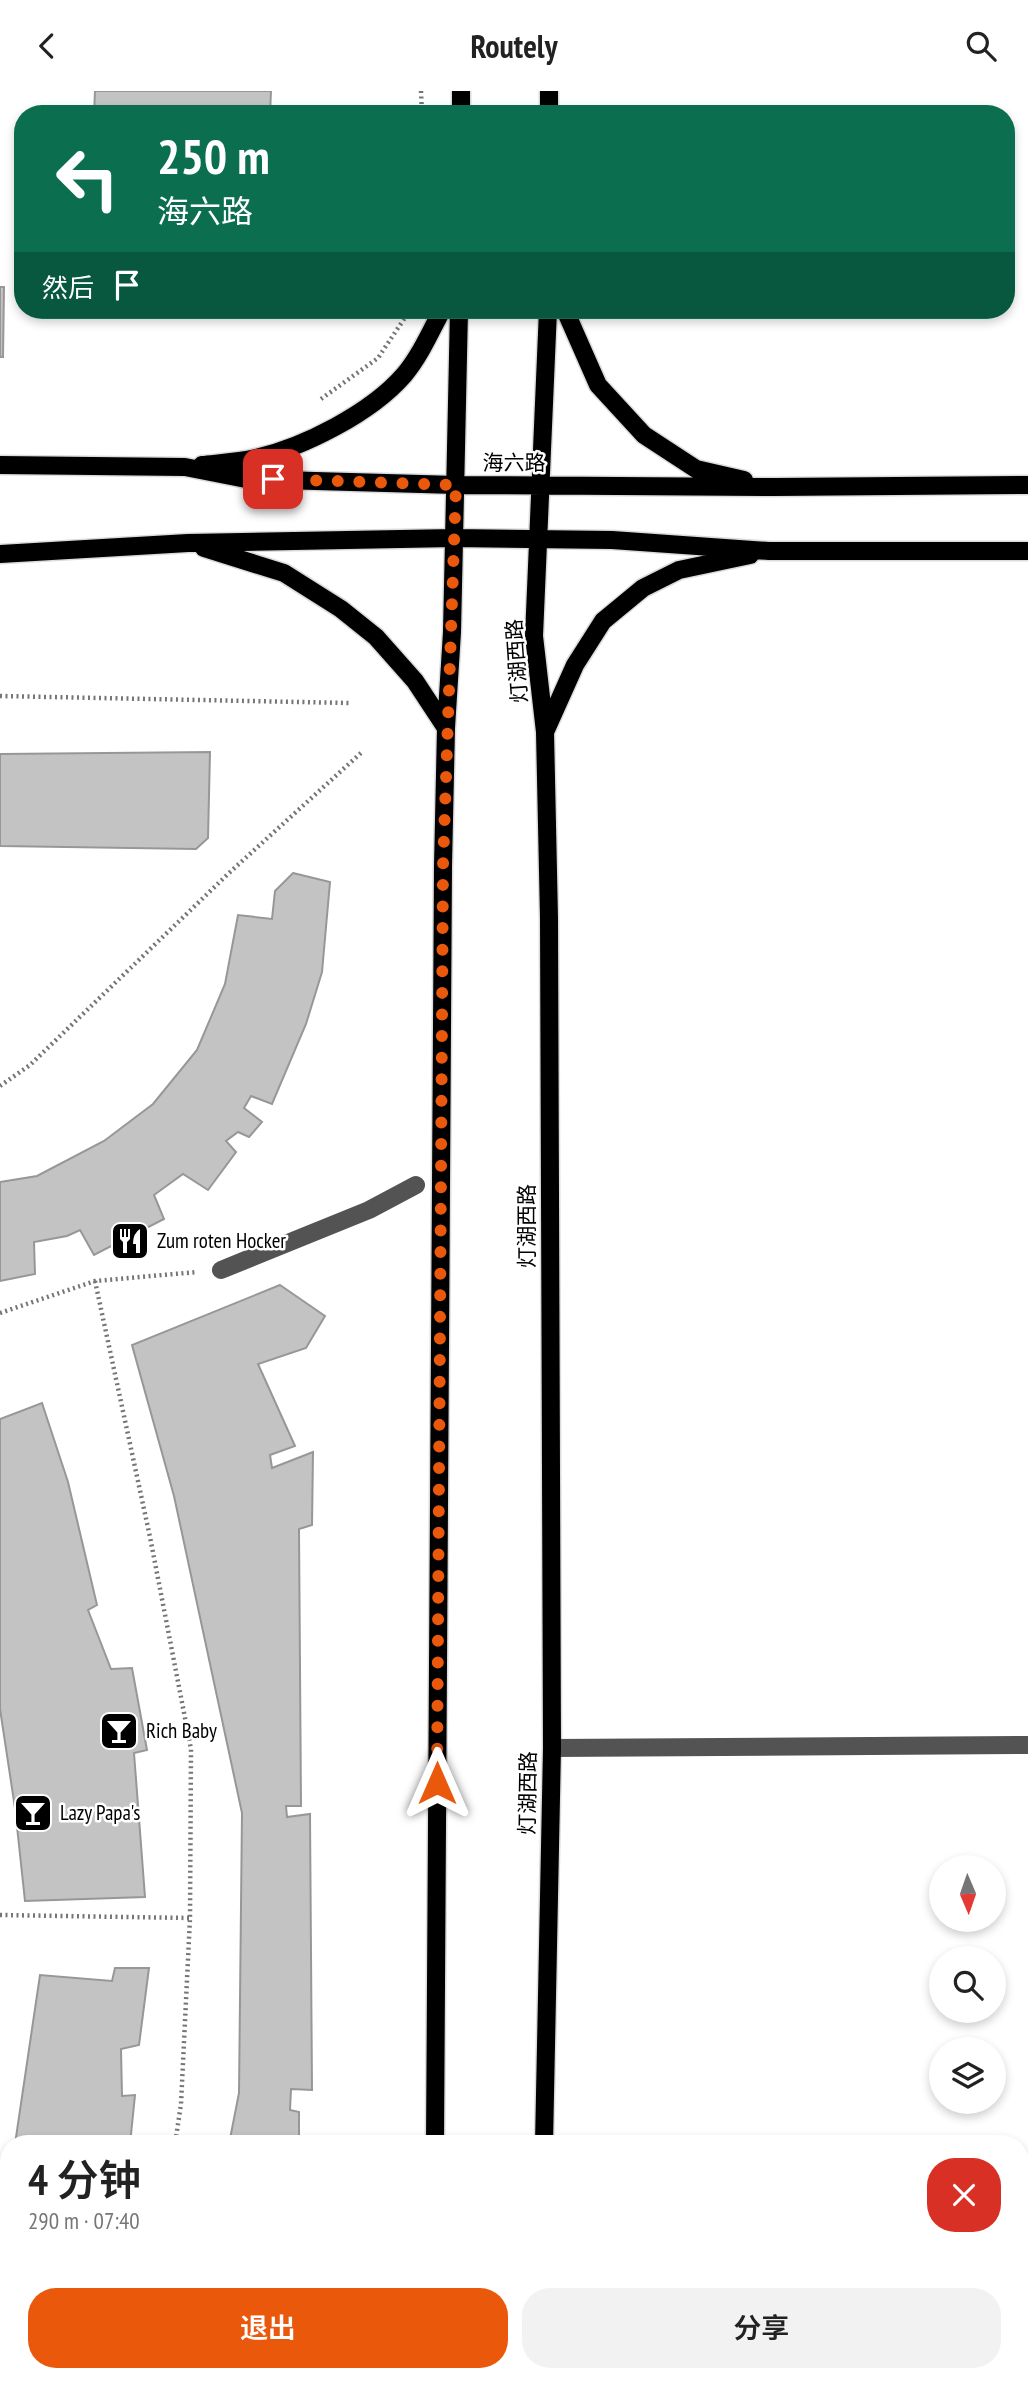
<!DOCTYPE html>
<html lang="zh">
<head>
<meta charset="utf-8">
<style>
	body { margin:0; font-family:"PT Sans Narrow","Noto Sans SC",sans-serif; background:#f2f2f2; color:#222; height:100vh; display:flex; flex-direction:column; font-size:26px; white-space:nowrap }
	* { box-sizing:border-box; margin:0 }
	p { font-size:23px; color:#767676 }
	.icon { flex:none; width:38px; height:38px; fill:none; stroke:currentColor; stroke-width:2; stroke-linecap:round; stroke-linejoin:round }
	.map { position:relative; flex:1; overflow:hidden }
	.panel { position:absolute; left:0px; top:2044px; width:1029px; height:247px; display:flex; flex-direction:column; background:#fff; border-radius:28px 28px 0 0; box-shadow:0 4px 10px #0003 }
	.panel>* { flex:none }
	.top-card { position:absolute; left:14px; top:14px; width:1001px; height:214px; border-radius:28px; box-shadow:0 4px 10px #0003; background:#0b6e4f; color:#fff; overflow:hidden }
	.needle { width:46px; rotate:178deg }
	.tools { position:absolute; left:929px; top:1764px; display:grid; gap:14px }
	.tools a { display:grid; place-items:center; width:77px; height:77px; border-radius:50%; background:#fff; box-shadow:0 4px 10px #0003; font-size:35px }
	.pin { position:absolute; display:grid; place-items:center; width:60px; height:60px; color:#fff; margin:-30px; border-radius:14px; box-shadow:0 4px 10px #0006 }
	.me { position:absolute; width:77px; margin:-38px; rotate:0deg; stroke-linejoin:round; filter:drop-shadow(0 0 5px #0008) }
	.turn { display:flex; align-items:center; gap:24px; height:147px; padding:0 28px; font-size:32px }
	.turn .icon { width:91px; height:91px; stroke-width:2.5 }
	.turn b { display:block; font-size:49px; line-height:60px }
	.then { display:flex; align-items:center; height:66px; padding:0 28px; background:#0003; gap:14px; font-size:26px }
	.round { display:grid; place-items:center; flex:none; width:74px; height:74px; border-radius:28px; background:#f2f2f2 }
	.head { display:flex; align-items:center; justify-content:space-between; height:119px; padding:0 28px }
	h1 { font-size:42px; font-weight:600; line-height:52px }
	.primary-button { display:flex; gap:14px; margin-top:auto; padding:14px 28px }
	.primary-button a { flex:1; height:80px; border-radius:28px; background:#ea580c; color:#fff; font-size:28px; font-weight:600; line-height:80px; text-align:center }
	.primary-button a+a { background:#f2f2f2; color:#222 }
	header { display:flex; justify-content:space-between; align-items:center; height:91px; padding:0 28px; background:#fff; font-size:32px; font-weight:600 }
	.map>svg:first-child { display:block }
	.building { fill:#c3c3c3; stroke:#979797; stroke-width:2 }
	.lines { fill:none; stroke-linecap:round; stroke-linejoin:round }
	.major-casing { stroke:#dbdbdb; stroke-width:21 }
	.path { stroke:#757575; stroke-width:4.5; stroke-dasharray:2 3.5; stroke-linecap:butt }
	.minor { stroke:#535353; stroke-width:18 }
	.major { stroke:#000; stroke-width:18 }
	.route { stroke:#ea580c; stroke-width:12; stroke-dasharray:0 21.6 }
	.labels { text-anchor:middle; stroke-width:5; stroke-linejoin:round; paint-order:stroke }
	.street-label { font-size:21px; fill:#000; stroke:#fff }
	.poi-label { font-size:21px; fill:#000; stroke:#fff; text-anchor:start }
</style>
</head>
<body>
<header><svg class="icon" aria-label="back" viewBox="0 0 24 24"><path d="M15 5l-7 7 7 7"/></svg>Routely<svg class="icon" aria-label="search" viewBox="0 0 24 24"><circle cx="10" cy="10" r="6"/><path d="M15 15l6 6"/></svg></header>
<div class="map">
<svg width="1028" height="2290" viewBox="0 0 1028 2290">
	<rect width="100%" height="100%" fill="#fff"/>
	<!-- building -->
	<path class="building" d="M95 0H271L270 23H94Z
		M0 196H4L3 266H0Z
		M210 661 208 747 196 758 0 755V663Z
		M293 782 330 791 322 881 306 933 272 1013 251 1005 244 1017 262 1031 249 1046 238 1041 226 1050 236 1061 208 1099 183 1083 154 1104 164 1128 94 1164 80 1139 67 1145 34 1151 35 1183 0 1190V1091L37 1085 104 1050 153 1013 197 959 225 893 238 824 272 828 275 800Z
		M280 1194 325 1225 306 1257 258 1273 295 1355 270 1364 272 1377 313 1361 312 1434 299 1438 301 1715H286L287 1726 310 1723 312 1999 291 1998 290 2019 299 2021V2053H229L239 2002 242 1722 174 1405 132 1254Z
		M42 1312 68 1391 97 1514 88 1519 111 1578 132 1577 147 1659 134 1662 145 1806 25 1810 15 1717 0 1618V1328Z
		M115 1877H149L139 1954 121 1958 122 2005 135 2004 130 2053H15L40 1884 112 1890Z
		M9 2092V2282H66L63 2290H0V2150Z
		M181 2282H306V2290H178Z"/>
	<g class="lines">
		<defs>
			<path id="major" d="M461 0V23
				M549 0V23
				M565 219 598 294 644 344 696 378 744 389
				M0 374 185 376 246 388 456 394 775 396 1028 394
				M202 374C220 372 239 371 256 367 304 356 371 322 404 284 420 265 431 240 442 219
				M204 457 284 482 341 518 376 546 415 590 446 637
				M0 463 188 452 454 447 612 449 769 460H1028
				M545 641 575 574 603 530 643 497 679 479 750 464
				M435 2053 443 775 446 637 452 541 459 219
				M544 2053 552 1657 549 827 545 641 534 545 548 219
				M434 2290V2282
				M540 2290V2282"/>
		</defs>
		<!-- major casing -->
		<use href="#major" class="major-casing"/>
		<!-- path -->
		<path class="path" d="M421 0 422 23
			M321 308 378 267 410 219
			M0 605 349 612
			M0 995 30 974 229 782 362 661
			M95 1190 150 1446 191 1658 190 1827 181 2013 175 2053
			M0 1222 95 1190 197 1181
			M0 1824 190 1827
			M131 2290 133 2282"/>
		<!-- minor -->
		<path class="minor" d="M221 1179 369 1119 416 1094
			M552 1657 1028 1654
			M1020 2280H1028
			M540 2287 907 2282"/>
		<!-- major -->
		<use href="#major" class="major"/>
	</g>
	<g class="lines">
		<!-- route -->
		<path class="route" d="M273 388 456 394 443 775 437 1692"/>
	</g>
	<!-- icons -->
	<defs>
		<symbol id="restaurant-square" viewBox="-11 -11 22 22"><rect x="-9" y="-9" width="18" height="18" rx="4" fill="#000" stroke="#fff"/><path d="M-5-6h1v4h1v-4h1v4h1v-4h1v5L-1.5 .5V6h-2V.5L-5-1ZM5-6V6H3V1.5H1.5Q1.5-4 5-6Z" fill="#fff"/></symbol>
		<symbol id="bar-square" viewBox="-11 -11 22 22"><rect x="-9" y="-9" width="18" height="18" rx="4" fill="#000" stroke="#fff"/><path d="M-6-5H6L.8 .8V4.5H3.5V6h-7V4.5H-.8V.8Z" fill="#fff"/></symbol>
	</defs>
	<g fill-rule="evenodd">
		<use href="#restaurant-square" x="108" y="1128" width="44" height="44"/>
		<use href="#bar-square" x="97" y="1618" width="44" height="44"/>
		<use href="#bar-square" x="11" y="1700" width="44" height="44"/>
	</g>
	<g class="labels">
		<!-- street labels -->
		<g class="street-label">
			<text x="514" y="379">海六路</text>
			<text transform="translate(517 570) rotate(-94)" y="7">灯湖西路</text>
			<text transform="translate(527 1135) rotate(-90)" y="7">灯湖西路</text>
			<text transform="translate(528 1702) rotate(-89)" y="7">灯湖西路</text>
		</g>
		<!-- poi labels -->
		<g class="poi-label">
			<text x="157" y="1157">Zum roten Hocker</text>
			<text x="146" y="1647">Rich Baby</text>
			<text x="60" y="1729">Lazy Papa's</text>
		</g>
	</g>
</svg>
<div class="tools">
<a><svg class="needle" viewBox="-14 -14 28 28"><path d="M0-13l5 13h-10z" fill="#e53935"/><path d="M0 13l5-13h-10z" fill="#767676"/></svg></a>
<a><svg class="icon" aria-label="search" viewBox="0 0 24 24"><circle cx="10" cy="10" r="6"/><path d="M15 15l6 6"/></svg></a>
<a><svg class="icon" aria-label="layers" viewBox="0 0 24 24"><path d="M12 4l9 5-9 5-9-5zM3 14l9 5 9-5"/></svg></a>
</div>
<div class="pin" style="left:273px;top:388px;background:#d93025"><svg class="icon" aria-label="arrive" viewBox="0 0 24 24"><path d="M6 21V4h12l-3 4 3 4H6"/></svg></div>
<svg class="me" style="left:437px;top:1692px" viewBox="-20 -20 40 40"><path d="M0-17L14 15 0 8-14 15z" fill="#ea580c" stroke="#fff" stroke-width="4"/></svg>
<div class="top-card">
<div class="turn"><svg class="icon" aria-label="left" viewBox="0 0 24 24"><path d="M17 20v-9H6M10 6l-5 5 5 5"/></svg><div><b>250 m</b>海六路</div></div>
<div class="then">然后<svg class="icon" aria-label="arrive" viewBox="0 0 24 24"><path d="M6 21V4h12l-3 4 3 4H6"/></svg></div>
</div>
<section class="panel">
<div class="head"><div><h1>4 分钟</h1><p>290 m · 07:40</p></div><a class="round" style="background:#d93025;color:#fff"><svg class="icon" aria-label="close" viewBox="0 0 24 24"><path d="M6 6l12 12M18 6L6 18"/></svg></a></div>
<div class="primary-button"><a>退出</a><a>分享</a></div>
</section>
</div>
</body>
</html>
